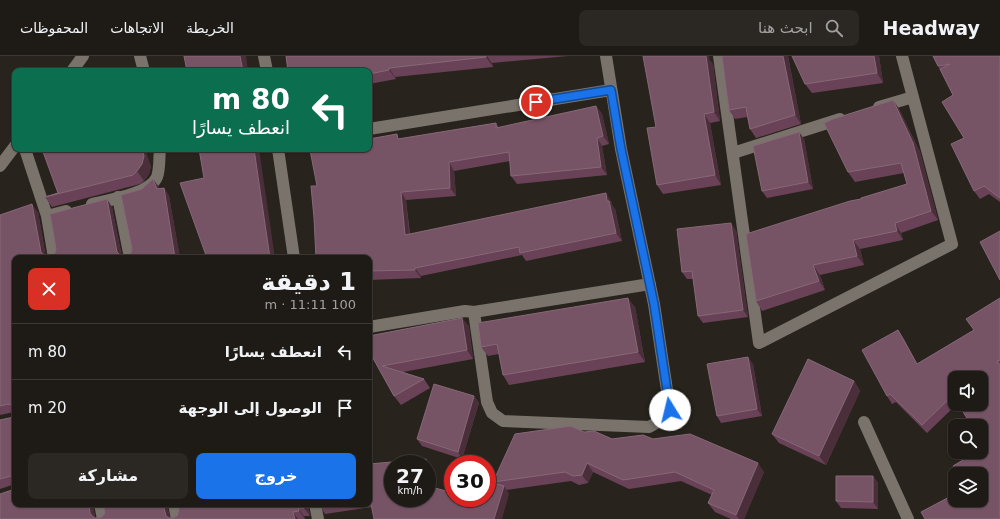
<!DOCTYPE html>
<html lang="ar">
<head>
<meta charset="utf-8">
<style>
	body { margin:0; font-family:"DejaVu Sans","Noto Naskh Arabic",sans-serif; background:#2b2823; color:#f1f3f6; direction:rtl; height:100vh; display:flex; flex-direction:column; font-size:15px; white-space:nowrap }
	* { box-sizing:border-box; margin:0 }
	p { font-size:13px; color:#a1a1a1 }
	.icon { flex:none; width:22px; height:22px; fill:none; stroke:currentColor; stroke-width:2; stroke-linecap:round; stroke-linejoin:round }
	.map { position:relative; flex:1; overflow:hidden; direction:ltr }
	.side { position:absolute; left:12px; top:199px; width:360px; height:252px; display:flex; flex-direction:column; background:#1e1b16; border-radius:8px; box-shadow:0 1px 3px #0004,0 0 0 1px #3c3935; direction:rtl }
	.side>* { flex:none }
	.guide { position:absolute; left:12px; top:12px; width:360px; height:84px; border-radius:8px; box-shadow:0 1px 3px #0004,0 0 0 1px #3c3935; direction:rtl; background:#0b6e4f; color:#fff; overflow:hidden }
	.buttons { position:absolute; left:948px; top:315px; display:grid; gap:8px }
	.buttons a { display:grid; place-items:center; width:40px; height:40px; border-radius:8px; background:#1e1b16; box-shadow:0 1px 3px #0004,0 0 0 1px #3c3935; font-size:20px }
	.speed { position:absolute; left:384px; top:399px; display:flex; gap:8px; font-size:20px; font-weight:700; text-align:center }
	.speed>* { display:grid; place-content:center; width:52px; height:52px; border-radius:50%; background:#1e1b16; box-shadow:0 1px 3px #0004,0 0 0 1px #3c3935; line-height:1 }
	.speed small { font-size:10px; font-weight:400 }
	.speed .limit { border:6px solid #d22; background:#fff; color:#111 }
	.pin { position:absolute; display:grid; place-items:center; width:34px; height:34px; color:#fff; margin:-17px; border:2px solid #fff; border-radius:50%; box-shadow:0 1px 4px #0007 }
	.me { position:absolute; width:44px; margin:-22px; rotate:351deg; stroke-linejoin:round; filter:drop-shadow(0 0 3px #0008) }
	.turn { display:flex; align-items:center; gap:14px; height:84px; padding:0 16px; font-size:18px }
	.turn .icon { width:52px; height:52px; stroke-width:2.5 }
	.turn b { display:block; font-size:28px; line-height:34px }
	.round { display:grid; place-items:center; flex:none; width:42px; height:42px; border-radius:8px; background:#2b2823 }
	.summary { display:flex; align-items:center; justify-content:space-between; height:68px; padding:0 16px }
	h1 { font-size:24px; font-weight:800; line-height:30px }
	.cta { display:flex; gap:8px; margin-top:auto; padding:8px 16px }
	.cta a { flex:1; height:46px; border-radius:8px; background:#1a73e8; color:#fff; font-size:16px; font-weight:800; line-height:46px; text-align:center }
	.cta a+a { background:#2b2823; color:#f1f3f6 }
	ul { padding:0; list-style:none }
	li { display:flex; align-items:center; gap:12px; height:56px; padding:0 16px; border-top:1px solid #3c3935 }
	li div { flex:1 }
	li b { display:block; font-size:15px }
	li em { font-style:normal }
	header { display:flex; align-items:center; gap:24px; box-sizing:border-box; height:56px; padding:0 20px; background:#1e1b16; border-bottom:1px solid #3c3935 }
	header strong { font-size:19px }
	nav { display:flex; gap:22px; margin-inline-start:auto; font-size:14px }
	.search { width:280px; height:36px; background:#2b2823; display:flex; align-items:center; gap:10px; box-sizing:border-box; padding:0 14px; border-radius:8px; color:#a1a1a1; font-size:15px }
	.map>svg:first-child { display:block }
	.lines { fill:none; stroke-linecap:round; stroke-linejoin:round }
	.minor { stroke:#79736c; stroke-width:12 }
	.wall { fill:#694257 }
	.shaded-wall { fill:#4a2f3a }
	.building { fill:#765365; stroke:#876877 }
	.route-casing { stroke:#114b97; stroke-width:10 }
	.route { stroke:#1a73e8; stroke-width:7 }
</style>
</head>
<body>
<header>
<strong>Headway</strong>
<div class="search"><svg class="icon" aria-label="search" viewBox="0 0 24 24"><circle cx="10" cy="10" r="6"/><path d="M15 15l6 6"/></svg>ابحث هنا</div>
<nav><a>الخريطة</a><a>الاتجاهات</a><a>المحفوظات</a></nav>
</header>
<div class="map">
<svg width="1000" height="463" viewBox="0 0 1000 463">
	<rect width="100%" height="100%" fill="#28241d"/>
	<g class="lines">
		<!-- minor -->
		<path class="minor" d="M140 0 144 15
			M264 0 267 15
			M719 0 759 287 952 188 902 0
			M72 15 83 0
			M879 51 913 41
			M369 73 611 34
			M25 93 47 160
			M278 93 294 202
			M733 97 840 63
			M0 110 15 90
			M118 141 130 202
			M92 148C108 144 150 138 157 121 160 113 159 101 160 93
			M54 202 47 160 66 155
			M474 256 487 346 492 357 503 365 649 371 663 363 670 354 654 248 621 93 606 0
			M369 271 465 255 474 256 650 228
			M864 366 908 463
			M100 448 103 463
			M174 448 177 463
			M315 448 318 463"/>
	</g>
	<!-- wall -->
	<path class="wall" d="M286 0H568L492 7 493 11 395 21 396 23 369 28V15Z
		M722 0H788L801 68 756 82 750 73 747 61 735 63 729 54Z
		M879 0 883 27 812 37 805 28Z
		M1000 0V146L989 138 980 143 974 135 964 82 953 39 938 10Z
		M710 5 713 8 720 65 710 67 721 129 663 138 657 129 656 71Z
		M893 44 899 53 920 96 938 164 901 177 903 184 860 193 864 209 820 219 825 234 762 255 756 245 861 143 907 128 904 117 855 126 848 116Z
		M596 50 602 58 609 88 602 90 607 119 517 128 511 120 510 105 454 115 456 140 406 144 410 178 611 145 612 149 615 153 622 185 526 205 522 199 421 220V222L369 224V202L317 130 400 83 496 67 499 72Z
		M799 76 804 83 813 133 767 142 762 135Z
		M151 110 149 118 144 125 140 128 52 151 45 141Z
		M153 123 159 133 164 132 169 140 180 202H15V356H14L0 359V159L38 156 46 201H50L112 151 122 201H126L131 197 142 133Z
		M736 174 748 261 703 267 698 260 694 223H687L682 216Z
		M1000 242V463L981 444 984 391 955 322V348H957L927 377 896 346 892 348 887 340 898 274 904 283 917 308 974 274Z
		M635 251 645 306 509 329 503 319 499 298 488 300 481 291Z
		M462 262 469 271 473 303 403 316 424 323 430 332 401 349 394 340 369 295Z
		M753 308 762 360 721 367 717 360Z
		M854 325 860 335 826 409 779 387 772 378Z
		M474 340 479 347 462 403 422 390 417 383Z
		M15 359V428L0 433V364L14 361Z
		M584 376 612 383H653L764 416 744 463H731L715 456 708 447 712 439 681 425 629 433 593 416 588 427 579 429 571 425 506 434 509 438 372 451 325 458 319 448H369V388L372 408 426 403 431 411 433 432 453 442 494 427 493 426Z
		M873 420 878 427V453L841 452 836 445Z
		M15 448H93L95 462 102 461 105 457 103 448H167V449L170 462H173L177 460 179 454 177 448H308V449L310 460H304L305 463H0Z"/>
	<!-- shaded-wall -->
	<path class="shaded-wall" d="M240 0H246L248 15H243Z
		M486 0H487L492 7 493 11 486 1Z
		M705 0H709L710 5 713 8 720 65 714 56Z
		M783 0H788L801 68 795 59Z
		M874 0H879L883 27 877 17Z
		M389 12 395 21 396 23 389 14Z
		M893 44 899 53 920 96 938 164 931 155Z
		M596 50 602 58 609 88 603 80Z
		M704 58 710 67 721 129 715 119Z
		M799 76 804 83 813 133 808 126Z
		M597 82 602 90 607 119 601 111Z
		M142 93H145L151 110 149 118 144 125 137 115Z
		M254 93H259L275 202H270Z
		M449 106 454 115 456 140 450 132Z
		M153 123 159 131 162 141 157 133Z
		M164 132 169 140 180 202H175Z
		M401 136 406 144 410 188 405 179Z
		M606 137 611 145 612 149 615 153 622 185 616 177 607 145Z
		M107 143 112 151 122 202 117 196Z
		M32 148 38 156 46 202 41 196Z
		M731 167 736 174 748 261 743 254Z
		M895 167 901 177 903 184 897 175Z
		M853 184 860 193 864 209 857 200Z
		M813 209 820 219 825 234 819 225Z
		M415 212 421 220V222L415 214Z
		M628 242 635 251 645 306 638 296Z
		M462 262 469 271 473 303 467 294Z
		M898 274 904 283 922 316 917 308Z
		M748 301 753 308 762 360 757 353Z
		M854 325 860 335 826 409 819 400Z
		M474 340 479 347 462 403 458 396Z
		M369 388 373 416 369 411Z
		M426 403 431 411 434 438 428 430 427 417V408H426Z
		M587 407 593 416 588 427 582 419Z
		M758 407 764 416 744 463H739L736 459Z
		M873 420 878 427V453L873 446Z
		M504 430 509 438 502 463H494Z
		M89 448H93L95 463H94L90 457Z
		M163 448H167V449L170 463 166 460Z
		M303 448H308V449L310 460 304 452Z
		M298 452 304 460 305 463 299 455Z
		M293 456 298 463H295Z"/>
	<!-- building -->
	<path class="building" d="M184 0H240L243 15H187Z
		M286 0H486V1L389 12V14L369 18V15H288Z
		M643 0H706L714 56 704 58 715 119 657 129 647 72 656 71Z
		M722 0H783L795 59 750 73 746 51 729 54Z
		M792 0H874L877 17 805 28Z
		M933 0H1000V142L984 130 974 135 951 88 964 82 942 46 953 39 940 13 950 8 938 10Z
		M893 44 913 87 931 155 895 167 897 175 853 184 857 200 813 209 819 225 756 245 746 178 850 145 861 143V142L907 128 901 107 848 116 824 67 833 63Z
		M596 50 603 80 597 82 601 111 511 120 509 96 449 106 450 132 401 136 405 179 606 137 607 145H609L616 177 520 197 519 191 415 212V214L369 215V202H316L314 162 311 130H317L310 94 316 93H369V83L397 78 398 83 496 67V72Z
		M799 76 808 126 762 135 753 90Z
		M42 93H142L144 100 142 108 137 115 133 119 45 141 58 137Z
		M199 93H254L270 202H207L180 127 204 122Z
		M153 123 157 133 164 132 175 202H15V350L8 348 0 350V159L32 148 41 196 45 201H50L55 197 56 193 50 158 107 143 117 196 122 201H126L131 197 132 193 121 139 142 133Z
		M731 167 743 254 698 260 692 215 682 216 677 173Z
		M1000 175V224L980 186Z
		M628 242 638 296 503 319 497 288 481 291 478 267Z
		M1000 242V304L997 305 1000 310V463H925L921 456 955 438V444H981V418H958L953 410 976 396H981V393L984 391 981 386V370H972L958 348H981V322H955V342L953 339 922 369 890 338 887 340 862 294 898 274 917 308 974 274 966 263Z
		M462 262 467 294 382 310 424 323 394 340 369 295V280Z
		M748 301 757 353 717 360 707 308Z
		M808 303 854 325 819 400 772 378Z
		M434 328 474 340 458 396 417 383Z
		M15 359V423V422L11 420 0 423V364L14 361Z
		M571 370 584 376 594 375 612 383 643 379 653 383 690 378 758 407 736 459 708 447 714 434 675 416 623 424 587 407 582 419 573 420 565 416 493 426 515 378Z
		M426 403V408H393V442H427V417L428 430 453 437V442H487V425L504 430 494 463H374L370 443H369V408Z
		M836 420H873V446L836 445Z
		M15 432V448H89L90 457 92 460 95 462 102 461 105 457 103 448H163L166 460 169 462H173L177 460 179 454 177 448H303L304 452H298L299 455 293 456 295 463H0V438L12 434Z
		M319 448H331L319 450Z"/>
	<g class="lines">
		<defs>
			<path id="route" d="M536 46 611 34 621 93 654 248 670 354"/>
		</defs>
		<!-- route casing -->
		<use href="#route" class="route-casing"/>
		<!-- route -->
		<use href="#route" class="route"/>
	</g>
</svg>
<div class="buttons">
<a><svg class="icon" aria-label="sound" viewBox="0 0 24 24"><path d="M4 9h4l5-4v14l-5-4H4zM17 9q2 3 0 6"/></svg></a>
<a><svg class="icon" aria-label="search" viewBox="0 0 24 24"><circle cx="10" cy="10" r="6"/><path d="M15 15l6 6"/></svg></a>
<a><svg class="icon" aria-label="layers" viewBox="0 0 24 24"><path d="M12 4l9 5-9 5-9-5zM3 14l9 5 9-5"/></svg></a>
</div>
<div class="speed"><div>27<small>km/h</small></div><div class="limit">30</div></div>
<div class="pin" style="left:536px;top:46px;background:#d93025"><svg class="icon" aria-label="arrive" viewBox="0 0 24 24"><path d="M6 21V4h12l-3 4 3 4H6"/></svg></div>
<svg class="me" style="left:670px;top:354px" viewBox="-20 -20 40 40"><circle r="19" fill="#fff"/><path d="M0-13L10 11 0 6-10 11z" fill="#1a73e8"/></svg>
<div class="guide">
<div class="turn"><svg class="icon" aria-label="left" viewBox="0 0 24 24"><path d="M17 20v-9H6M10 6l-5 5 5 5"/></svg><div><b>80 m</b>انعطف يسارًا</div></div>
</div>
<section class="side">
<div class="summary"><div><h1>1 دقيقة</h1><p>100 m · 11:11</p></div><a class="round" style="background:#d93025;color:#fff"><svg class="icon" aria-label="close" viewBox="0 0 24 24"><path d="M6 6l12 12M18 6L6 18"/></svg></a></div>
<ul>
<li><svg class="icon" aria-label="left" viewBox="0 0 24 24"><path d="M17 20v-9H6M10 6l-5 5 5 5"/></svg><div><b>انعطف يسارًا</b></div><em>80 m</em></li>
<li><svg class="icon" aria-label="arrive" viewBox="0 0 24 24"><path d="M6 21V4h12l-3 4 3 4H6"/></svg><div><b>الوصول إلى الوجهة</b></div><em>20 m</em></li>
</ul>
<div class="cta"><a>خروج</a><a>مشاركة</a></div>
</section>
</div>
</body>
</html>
